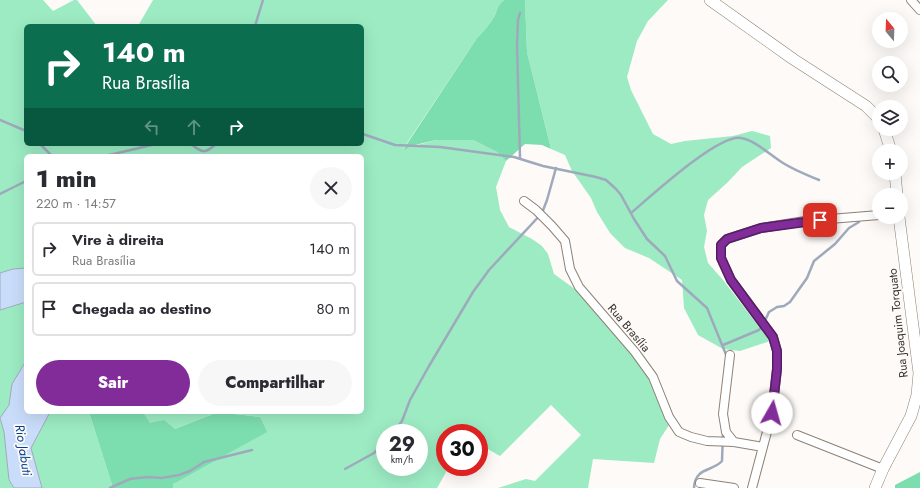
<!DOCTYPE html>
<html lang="pt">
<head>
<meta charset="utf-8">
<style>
	body { margin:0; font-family:Jost,sans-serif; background:#f7f7f7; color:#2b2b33; height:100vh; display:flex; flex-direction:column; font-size:15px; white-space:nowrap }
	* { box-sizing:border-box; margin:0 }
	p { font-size:13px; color:#7c7c81 }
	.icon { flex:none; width:22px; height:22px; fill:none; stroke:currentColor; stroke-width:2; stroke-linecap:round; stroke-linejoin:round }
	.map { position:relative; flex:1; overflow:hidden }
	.sheet { position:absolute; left:24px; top:154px; width:340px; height:260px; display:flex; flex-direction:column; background:#fff; border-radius:6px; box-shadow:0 4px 16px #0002 }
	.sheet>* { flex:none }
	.top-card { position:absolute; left:24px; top:24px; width:340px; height:122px; border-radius:6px; box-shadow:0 4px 16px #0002; background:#0b6e4f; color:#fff; overflow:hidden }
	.needle { width:26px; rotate:341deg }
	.buttons { position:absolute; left:872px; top:12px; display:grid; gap:8px }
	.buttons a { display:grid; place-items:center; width:36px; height:36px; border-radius:50%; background:#fff; box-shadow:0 4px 16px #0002; font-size:20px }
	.speed { position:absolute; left:376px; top:424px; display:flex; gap:8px; font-size:20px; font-weight:700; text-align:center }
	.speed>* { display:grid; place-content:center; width:52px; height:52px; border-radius:50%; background:#fff; box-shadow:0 4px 16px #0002; line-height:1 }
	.speed small { font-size:10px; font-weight:400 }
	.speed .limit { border:6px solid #d22; background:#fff; color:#111 }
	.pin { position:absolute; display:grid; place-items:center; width:34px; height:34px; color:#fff; margin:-17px; border-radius:8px; box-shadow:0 2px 6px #0006 }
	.me { position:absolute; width:44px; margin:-22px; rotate:7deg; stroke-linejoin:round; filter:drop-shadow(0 0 3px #0008) }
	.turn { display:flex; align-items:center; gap:14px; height:84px; padding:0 12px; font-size:18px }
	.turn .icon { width:52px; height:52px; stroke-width:2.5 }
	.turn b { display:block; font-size:28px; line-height:34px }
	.lanes { display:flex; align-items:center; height:38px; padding:0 12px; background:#0003; justify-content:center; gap:20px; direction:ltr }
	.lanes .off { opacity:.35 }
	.round { display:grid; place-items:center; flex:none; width:42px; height:42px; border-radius:21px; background:#f7f7f7 }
	.headline { display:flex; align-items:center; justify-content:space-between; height:68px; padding:0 12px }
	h1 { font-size:24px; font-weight:800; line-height:30px }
	.cta { display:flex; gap:8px; margin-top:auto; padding:8px 12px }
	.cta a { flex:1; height:46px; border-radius:24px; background:#822c9a; color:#fff; font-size:16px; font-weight:800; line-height:46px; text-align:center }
	.cta a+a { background:#f7f7f7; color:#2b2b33 }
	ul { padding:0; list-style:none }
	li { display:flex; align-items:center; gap:12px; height:54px; margin:0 8px 6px; padding:0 4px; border:2px solid #e1e1e2; border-radius:6px }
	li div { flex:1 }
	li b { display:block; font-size:15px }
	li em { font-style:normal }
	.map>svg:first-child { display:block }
	.green { fill:#9cebc3; fill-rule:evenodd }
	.forest { fill:#7cddaf }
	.water { fill:#c9ddfa; stroke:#9eaabc }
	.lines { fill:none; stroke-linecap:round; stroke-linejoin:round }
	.stream { stroke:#9eaabc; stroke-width:2.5 }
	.street-casing { stroke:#8e8174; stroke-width:10 }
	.secondary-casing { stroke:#8e8174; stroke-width:12 }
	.street { stroke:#fff; stroke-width:8 }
	.secondary { stroke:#fff; stroke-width:11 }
	.route-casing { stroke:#541d64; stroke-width:10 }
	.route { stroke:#822c9a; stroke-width:7 }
	.labels { text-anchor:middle; stroke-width:3.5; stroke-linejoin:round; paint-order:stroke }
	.street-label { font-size:12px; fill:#38322d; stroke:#fdfaf7 }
	.water-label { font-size:13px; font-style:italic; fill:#024291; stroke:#fdfaf7 }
</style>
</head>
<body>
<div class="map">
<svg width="920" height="488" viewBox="0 0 920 488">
	<rect width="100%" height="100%" fill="#fdfaf7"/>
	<!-- green -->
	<path class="green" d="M0 0H43L53 11 74 0H77L97 26H26V144H362V26H138L153 0H504C496 6 498 10 494 17 489 25 484 31 477 38L403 149 436 140H473L497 152 506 161 496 187 500 210 509 227 532 239 542 246 548 254 554 274 579 292 640 362 651 383 660 391 670 406 673 415 671 422 660 439 654 463 593 459 588 488H498L526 479 535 481 581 435 551 405 500 456 479 444V433H460L457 431 456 433H445V467H449L437 488H173V484L260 417 220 412H362V156H26V268L13 269 0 273ZM385 433H419V467H385Z
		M525 0H668L648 21 637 41 627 77 631 90 653 134 671 144 685 141 733 136 752 131 770 136 771 148 742 167 728 182 708 200 704 215 707 231 704 247 708 263 723 280 770 341 740 351 723 349 698 335 684 308 682 280 649 258 625 248 610 233 597 212 591 198 572 171 565 155 551 149 527 52Z
		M26 302V361L12 384 9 405 0 418 4 432 9 480 14 488H0V310Z
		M50 412H89L113 488H42L31 448Z
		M143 412H218L175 429 150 424Z"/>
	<!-- forest -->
	<path class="forest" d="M504 0H525L527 52 551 149 542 145 525 144 506 161 497 152 473 140H436L415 145 403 150 477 38C484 31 489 25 494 17 498 10 496 6 504 0Z
		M89 412H143L150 423 164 420 175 429 218 412 260 417 267 432 173 484V488H113Z
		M920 472V488H895V485Z"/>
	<!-- water -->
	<path class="water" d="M26 268V302L0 310V273L13 269Z
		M26 361V412H50L31 448 42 488H14L9 480 4 432 0 418 9 405 12 384Z"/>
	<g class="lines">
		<!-- stream -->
		<path class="stream" d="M255 26 263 0
			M0 120 26 131
			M363 134 395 145 440 147 514 157 543 166 596 177 606 180 616 189 621 195 634 219 647 239 665 256 677 281 707 308 727 357
			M40 144 52 156
			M191 144C202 153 205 154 216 144
			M105 156 156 144
			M520 158 517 45 518 20 520 13
			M0 194 26 181
			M631 213C650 197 718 134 741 138 755 140 771 156 783 163 794 170 807 175 819 180
			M723 345 759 330 763 325 769 312 777 307 784 306 790 302 807 278 814 261 835 244 849 228 859 222
			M393 433 402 421 410 400 429 366 473 292 489 270 542 213 547 200 556 168
			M345 469 374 453 385 442
			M110 488 130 479 147 477 162 478 179 475 190 471 204 462 252 450
			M694 488C695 467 712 472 722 461L723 432"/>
		<defs>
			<path id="street" d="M911 0 920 10
				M524 201 536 210 552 226 565 241 570 269 579 287 635 352 653 377 669 417 679 432 691 437 707 441 734 442 763 447
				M730 355 723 414 726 432 734 442
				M797 435 883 469
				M700 483 734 488
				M752 488 772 413 777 369V351L773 337 731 280 721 258V245L727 239 761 228 805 221 879 215"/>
			<path id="secondary" d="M710 0 793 59 866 106 879 119
				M884 129 891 151
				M895 173 897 195
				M875 488 883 469 911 416 917 395 919 373 899 217"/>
		</defs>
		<!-- street casing -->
		<use href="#street" class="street-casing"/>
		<!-- secondary casing -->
		<use href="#secondary" class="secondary-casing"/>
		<!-- street -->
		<use href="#street" class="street"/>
		<!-- secondary -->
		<use href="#secondary" class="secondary"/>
	</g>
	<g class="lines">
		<defs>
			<path id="route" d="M772 413 777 369V351L773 337 731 280 721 258V245L727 239 761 228 820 220"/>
		</defs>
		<!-- route casing -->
		<use href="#route" class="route-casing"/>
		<!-- route -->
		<use href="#route" class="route"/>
	</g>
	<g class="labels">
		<!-- street labels -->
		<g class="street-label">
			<text transform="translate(898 323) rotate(-96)" y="4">Rua Joaquim Torquato</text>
			<text transform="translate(629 328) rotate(50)" y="4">Rua Brasília</text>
		</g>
		<!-- water labels -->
		<g class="water-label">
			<text transform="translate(24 450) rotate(81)" y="5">Rio Jabuti</text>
		</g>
	</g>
</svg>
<div class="buttons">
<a><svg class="needle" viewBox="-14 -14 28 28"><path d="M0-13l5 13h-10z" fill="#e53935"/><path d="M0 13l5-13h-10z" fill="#7c7c81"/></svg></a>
<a><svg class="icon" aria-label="search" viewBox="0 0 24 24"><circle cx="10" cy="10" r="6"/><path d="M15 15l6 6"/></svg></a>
<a><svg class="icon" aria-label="layers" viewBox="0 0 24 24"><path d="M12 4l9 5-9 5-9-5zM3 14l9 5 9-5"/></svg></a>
<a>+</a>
<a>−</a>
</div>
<div class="speed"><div>29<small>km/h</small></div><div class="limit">30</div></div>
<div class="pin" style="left:820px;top:220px;background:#d93025"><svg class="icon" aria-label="arrive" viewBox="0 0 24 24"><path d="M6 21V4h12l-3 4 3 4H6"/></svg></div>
<svg class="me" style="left:772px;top:413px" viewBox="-20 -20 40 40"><circle r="19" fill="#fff"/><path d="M0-13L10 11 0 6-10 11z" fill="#822c9a"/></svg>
<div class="top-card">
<div class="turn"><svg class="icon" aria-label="right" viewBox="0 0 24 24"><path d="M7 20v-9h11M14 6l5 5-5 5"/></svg><div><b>140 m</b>Rua Brasília</div></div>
<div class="lanes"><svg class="icon off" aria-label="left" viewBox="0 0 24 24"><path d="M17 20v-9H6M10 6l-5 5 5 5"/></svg><svg class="icon off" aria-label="ahead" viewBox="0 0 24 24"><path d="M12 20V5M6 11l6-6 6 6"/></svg><svg class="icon" aria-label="right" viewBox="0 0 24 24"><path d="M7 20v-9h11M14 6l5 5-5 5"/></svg></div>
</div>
<section class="sheet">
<div class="headline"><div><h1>1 min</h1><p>220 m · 14:57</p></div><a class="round"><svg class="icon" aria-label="close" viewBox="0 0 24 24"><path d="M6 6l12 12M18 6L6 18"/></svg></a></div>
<ul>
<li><svg class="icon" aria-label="right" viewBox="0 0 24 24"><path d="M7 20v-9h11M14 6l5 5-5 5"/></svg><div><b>Vire à direita</b><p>Rua Brasília</p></div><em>140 m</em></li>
<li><svg class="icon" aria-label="arrive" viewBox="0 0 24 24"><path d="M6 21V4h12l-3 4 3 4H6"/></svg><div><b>Chegada ao destino</b></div><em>80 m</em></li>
</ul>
<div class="cta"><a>Sair</a><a>Compartilhar</a></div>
</section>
</div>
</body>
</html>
